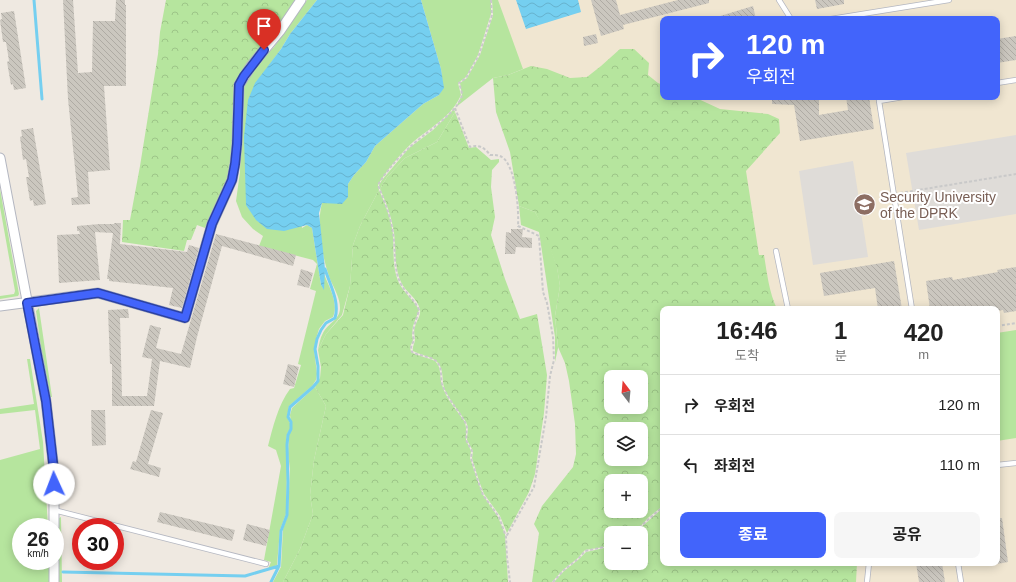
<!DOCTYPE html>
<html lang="ko">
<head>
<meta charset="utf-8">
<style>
	body { margin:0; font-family:Arial,"Noto Sans KR",sans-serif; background:#f6f6f6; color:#222; height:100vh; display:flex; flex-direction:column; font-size:15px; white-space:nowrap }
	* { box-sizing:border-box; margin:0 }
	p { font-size:13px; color:#767676 }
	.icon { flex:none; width:22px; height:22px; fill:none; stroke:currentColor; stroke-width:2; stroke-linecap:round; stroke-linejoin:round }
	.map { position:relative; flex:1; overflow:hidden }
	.sheet { position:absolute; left:660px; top:306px; width:340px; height:260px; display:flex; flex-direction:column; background:#fff; border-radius:8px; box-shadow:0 2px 10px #0003 }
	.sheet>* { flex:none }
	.banner { position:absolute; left:660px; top:16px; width:340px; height:84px; border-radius:8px; box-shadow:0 2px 10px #0003; background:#4264fb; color:#fff; overflow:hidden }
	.needle { width:26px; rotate:344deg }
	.fabs { position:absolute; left:604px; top:370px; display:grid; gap:8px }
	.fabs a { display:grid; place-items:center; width:44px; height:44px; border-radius:8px; background:#fff; box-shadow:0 2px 10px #0003; font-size:20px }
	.speed { position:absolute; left:12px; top:518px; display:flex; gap:8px; font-size:20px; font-weight:700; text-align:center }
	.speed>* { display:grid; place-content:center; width:52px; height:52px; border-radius:50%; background:#fff; box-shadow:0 2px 10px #0003; line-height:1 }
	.speed small { font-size:10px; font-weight:400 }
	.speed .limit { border:6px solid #d22; background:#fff; color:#111 }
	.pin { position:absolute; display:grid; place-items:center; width:34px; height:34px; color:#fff; margin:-41px -17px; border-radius:50% 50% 50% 0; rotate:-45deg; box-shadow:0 0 4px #0007 }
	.pin .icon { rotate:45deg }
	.me { position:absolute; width:44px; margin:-22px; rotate:358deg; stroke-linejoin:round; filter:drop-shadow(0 0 3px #0008) }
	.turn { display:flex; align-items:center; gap:14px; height:84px; padding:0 20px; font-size:18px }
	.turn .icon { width:52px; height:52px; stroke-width:2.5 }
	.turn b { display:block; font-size:28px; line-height:34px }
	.eta { display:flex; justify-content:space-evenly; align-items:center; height:68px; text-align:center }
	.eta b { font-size:24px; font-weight:700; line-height:28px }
	.cta { display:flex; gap:8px; margin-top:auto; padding:8px 20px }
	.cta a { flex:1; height:46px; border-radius:8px; background:#4264fb; color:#fff; font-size:16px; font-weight:700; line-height:46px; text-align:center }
	.cta a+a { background:#f6f6f6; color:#222 }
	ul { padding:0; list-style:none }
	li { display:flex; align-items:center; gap:12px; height:60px; padding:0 20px; border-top:1px solid #e0e0e0 }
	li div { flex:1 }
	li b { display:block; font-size:15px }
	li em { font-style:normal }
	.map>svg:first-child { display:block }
	.education { fill:#f0e6d1; fill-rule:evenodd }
	.grass { fill:#b6e59e }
	.forest { fill:url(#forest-crowns); fill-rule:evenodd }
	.plaza { fill:#dfdcd8 }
	.water { fill:url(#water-waves) }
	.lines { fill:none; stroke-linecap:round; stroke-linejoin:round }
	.stream { stroke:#75cff0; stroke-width:3 }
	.building { fill:url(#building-back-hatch) }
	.service-casing { stroke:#b4b7c1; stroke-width:6 }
	.minor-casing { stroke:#b4b7c1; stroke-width:11 }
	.path { stroke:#c9c9c9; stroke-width:2; stroke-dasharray:3 2; stroke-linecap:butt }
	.service { stroke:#fff; stroke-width:4.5 }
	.minor { stroke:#fff; stroke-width:9 }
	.route-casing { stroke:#2b41a3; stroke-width:10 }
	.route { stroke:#4264fb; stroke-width:7 }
	.labels { text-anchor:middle; stroke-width:4; stroke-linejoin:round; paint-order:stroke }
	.education-label { font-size:14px; fill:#785e54; stroke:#fff; text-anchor:start }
</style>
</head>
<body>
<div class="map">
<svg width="1016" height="582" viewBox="0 0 1016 582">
	<defs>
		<pattern id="forest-crowns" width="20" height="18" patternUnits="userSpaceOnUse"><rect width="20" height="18" fill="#b6e59e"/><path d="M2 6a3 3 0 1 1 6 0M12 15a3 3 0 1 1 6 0" fill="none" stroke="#9dc588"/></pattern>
		<pattern id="water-waves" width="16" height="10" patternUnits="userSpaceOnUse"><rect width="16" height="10" fill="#75cff0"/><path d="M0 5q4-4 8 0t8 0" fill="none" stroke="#66b2ce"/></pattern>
		<pattern id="building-back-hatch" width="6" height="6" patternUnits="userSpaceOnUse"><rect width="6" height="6" fill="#cbc7bf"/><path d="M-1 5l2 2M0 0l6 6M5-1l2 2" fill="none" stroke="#afaba4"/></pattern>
	</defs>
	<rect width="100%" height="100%" fill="#efe9e1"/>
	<!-- education -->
	<path class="education" d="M498 0H1016V582H819L822 563H997V309H733L534 104ZM663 19H997V97H663Z"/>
	<!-- grass -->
	<path class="grass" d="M307 0H317L290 34 281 49 270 64 302 228 307 225 312 228 321 285 324 289V274C329 287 339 303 333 317L325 321 319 329 316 339 314 349 317 374 316 380 312 386 289 406 287 417 290 423V429L287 434 286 445 287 469 286 514 280 530 277 565 268 569 271 562 264 560 281 466 276 450 268 446C273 427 278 405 290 389L294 388 301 365 298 364 316 291 310 289 317 264 313 260 259 246 263 236 253 229 242 217 236 201 240 172 242 86 249 74 274 47Z
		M421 0H491V14L478 55 466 77 458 83 461 95C452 116 430 128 413 142 400 154 387 170 378 185L379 190 360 226 353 245 350 286 342 315 326 334 318 350C319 345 320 338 323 333 328 323 340 320 340 308 340 298 334 288 330 279 322 256 316 226 322 203H335L348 197V184L354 175 366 162 375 146 423 104 439 95 443 88 441 69Z
		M492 0H498L523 69 508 75 493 78 456 107 462 95 460 83 467 78 480 55 493 15Z
		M454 109 455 112 437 142 405 158 387 177 380 189 379 185 382 180 409 148 433 130Z
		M0 189 19 294 18 296 0 299V296L14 294 15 291 0 207Z
		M519 206 535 212 544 228 557 267 560 286 555 316 558 348 555 362V337L539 232 521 225Z
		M39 308 52 397H48L36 311Z
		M1016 330V438L997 441V333Z
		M27 359H30L43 442 48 527H21V561H49V582H0V460L40 449 35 410 0 414V409L34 404Z
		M315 387 326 406 314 460 310 495 313 514 300 549 283 582H273L281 567 283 529 288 515 290 469 288 454 289 435 292 429 290 415 292 408Z
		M61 517 62 582H58L57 519Z"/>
	<!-- forest -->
	<path class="forest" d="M166 0H298L241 76 230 177 205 228 197 225 191 240H187L184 251 122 242 123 220H130L140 166 158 54 160 32Z
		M620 49H634L649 63 648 75 658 83 663 85V97H694L720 109 768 114 779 119 780 133 746 171 759 255H764C767 273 769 292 777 309H663V506L649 517 639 528 630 533H611V544L604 547 585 550 578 558 563 570 552 582H532L539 533 534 524 542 506 573 467 576 454 575 424 569 381 565 363 558 347 555 316 560 286 557 268 543 228 535 212 519 206 510 152 496 112 493 78 508 75 531 66 547 69 570 78 587 77 601 66ZM611 377H641V407H611ZM611 429H641V459H611ZM611 481H641V511H611Z
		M455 112 469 148 476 147 491 160 499 159V162L492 170 491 187 495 217 491 235 505 279 520 319 537 314 547 375 544 413 535 474 529 492 507 533 500 516 484 494 479 481 472 458 473 451 467 440 468 427 466 422C459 411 450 401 445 390 441 381 445 368 436 361 430 356 420 355 413 351 412 346 415 344 415 339 415 335 413 332 415 327 416 322 421 316 420 310 418 298 405 292 401 282 394 267 396 249 394 233 392 218 386 202 380 189L387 177 405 158 437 142Z
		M379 190C385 203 391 219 393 234 394 250 392 268 399 283 404 293 413 299 419 310L413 326 412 335 413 340 410 347 411 352C418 356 430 358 435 361 442 367 439 377 442 385 446 399 457 410 465 422L466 428V440L471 451 470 458 478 482 483 495 498 517 505 534 508 582H283L300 549 313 514 310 495 314 460 326 406 315 387 320 378 321 367 318 350 326 334 343 315 350 286 353 245 360 226Z
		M663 508V563H857L856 582H554L564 571 579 559 586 552 604 548 611 545V563H641V533H633C644 526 653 516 663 508Z"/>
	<!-- plaza -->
	<path class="plaza" d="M1016 135V214L919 230 906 153Z
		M853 161 868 257 813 265 799 171Z"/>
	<!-- water -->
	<path class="water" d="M317 0H421L441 69 444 88 439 95 423 104 375 146 366 162 354 175 348 184V197L342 204 322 203 319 213 325 269 324 290 321 285 312 228 307 225 284 231 267 229 256 220 246 205 244 137 248 100 255 83 281 49 290 34Z
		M516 0H578L581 12 526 29Z"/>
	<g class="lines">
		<!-- stream -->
		<path class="stream" d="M34 0 42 99
			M63 572 245 576 279 566
			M271 582 279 566 281 531 287 515 288 482 287 445 288 435 291 429V422L288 417 290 407 313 387 318 381V366L315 349 317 339 321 330 326 323 335 318C340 302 330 285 325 269"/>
	</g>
	<!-- building -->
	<path class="building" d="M63 0H73L78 73 92 72 93 21H115L116 0H125V5H126V86H104L110 170 88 172 90 204 72 205 71 198 78 197 68 99Z
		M591 0H616L620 15 678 0H709V3L623 25 624 29 601 36Z
		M815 0H844V4L817 9Z
		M753 6 756 19H718L717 17Z
		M14 11 26 88 14 90 13 84 11 85 7 62 9 61 6 42H3L0 20 2 19 1 13Z
		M596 34 598 43 584 46 583 37Z
		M1016 36V60L997 63V39Z
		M772 97H819V115L848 110 846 97H869L874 129 800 141 794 105 772 104Z
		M33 128 46 204 34 206 33 200 30 201 26 177H29L26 159 23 160 20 137 22 136 21 130Z
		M114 223H121L120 244 187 252 189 245 199 248 182 308 169 305 173 288 109 281V279H107L113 233 95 232 100 280 59 283 57 235 80 234 79 231H77V226L100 224H114Z
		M511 229H523L522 237 532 238V248L516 247 515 254H505L506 232 511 233Z
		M216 234 296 255 293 266 222 246 197 337 190 368 160 361 154 406H112V364H110L108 310 128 309 129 318H120L122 396H147L152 359 142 357 150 325 161 328 156 348 181 354Z
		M894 261 902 309H878L875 288 824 296 820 273Z
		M1016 267V311L1004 313 1003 310 997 311V309H930L926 281 952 277 953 280 998 272 997 270Z
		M301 269 313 273 309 288 297 285Z
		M288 364 299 367 294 387 283 384Z
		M91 410H105L106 445 92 446Z
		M151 410 163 413 148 464 161 468 159 477 130 469 133 461 136 462Z
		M160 512 235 530 232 541 157 522Z
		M997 518H1002L1008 562 997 564Z
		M247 524 270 530 266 546 243 540Z
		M916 563H942L945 582H919Z"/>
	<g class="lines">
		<defs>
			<path id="service" d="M779 0 791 19
				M831 19 949 0
				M997 83 1016 80
				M903 97 879 101 912 309
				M776 251 788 309
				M997 465 1016 463
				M54 510 266 564
				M958 563 961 582
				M867 582 869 563"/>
			<path id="minor" d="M0 158 46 401 54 471V527
				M0 306 98 293 185 318 212 224 232 180 235 164 237 144 239 85 251 66 280 31 301 0
				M54 561V582"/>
		</defs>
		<!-- service casing -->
		<use href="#service" class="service-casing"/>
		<!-- minor casing -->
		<use href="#minor" class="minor-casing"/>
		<!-- path -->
		<path class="path" d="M491 0 492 15 479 55 466 78 459 83C460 86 462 91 462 95 459 112 422 135 410 147 398 158 386 171 378 185 384 200 391 217 393 233 396 249 393 267 400 282 405 293 414 299 419 310L414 327 413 335 414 340 411 347 412 352C419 356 430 356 436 361 443 367 440 376 442 384 447 398 458 410 465 422L467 427 466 440 472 451 471 458 478 481 483 495 499 517 506 537 507 557 510 582
			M455 108 470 147C479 144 485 148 490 155 495 155 499 155 502 157 516 166 519 211 518 226L539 236 543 292 547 303 553 337 554 360 550 376 546 417 534 487 506 537
			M900 193 1016 174
			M997 326 1016 323
			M631 533C643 526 652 515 663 507
			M553 582 564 570 578 559 585 551 604 547 611 544"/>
		<!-- service -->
		<use href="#service" class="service"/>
		<!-- minor -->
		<use href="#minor" class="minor"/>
	</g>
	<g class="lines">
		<defs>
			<path id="route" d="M54 484V471L46 401 27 303 98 293 185 318 212 224 232 180 235 164 237 144 239 85 244 76 264 50"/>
		</defs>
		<!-- route casing -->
		<use href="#route" class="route-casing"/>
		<!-- route -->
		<use href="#route" class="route"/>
	</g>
	<!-- icons -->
	<defs>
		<symbol id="university-disc" viewBox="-11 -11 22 22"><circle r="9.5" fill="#8d6e63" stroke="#fff"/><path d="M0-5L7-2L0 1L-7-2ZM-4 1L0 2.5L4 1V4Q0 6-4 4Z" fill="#fff"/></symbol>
	</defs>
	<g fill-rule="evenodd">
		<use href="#university-disc" x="852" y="192" width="25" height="25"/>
	</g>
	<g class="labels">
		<!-- education labels -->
		<g class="education-label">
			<text x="880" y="202">Security University<tspan x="880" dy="16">of the DPRK</tspan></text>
		</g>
	</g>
</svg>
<div class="fabs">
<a><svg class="needle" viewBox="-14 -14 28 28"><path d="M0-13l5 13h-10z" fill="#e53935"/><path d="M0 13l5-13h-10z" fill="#767676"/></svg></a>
<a><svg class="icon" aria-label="layers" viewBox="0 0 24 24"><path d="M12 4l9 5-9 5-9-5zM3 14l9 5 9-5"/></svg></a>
<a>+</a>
<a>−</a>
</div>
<div class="speed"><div>26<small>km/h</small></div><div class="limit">30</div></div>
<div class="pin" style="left:264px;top:50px;background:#d93025"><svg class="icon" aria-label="arrive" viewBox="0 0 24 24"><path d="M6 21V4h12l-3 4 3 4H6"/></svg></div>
<svg class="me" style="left:54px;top:484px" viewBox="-20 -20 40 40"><circle r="19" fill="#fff"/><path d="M0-13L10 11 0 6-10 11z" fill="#4264fb"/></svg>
<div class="banner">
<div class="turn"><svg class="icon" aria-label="right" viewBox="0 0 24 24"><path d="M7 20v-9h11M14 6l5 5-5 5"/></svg><div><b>120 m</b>우회전</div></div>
</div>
<section class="sheet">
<div class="eta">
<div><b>16:46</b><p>도착</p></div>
<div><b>1</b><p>분</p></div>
<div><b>420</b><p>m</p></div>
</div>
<ul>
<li><svg class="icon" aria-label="right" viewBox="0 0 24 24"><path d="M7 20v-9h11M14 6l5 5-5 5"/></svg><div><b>우회전</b></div><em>120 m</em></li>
<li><svg class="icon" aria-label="left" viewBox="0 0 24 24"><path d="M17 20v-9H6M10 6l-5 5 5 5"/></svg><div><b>좌회전</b></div><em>110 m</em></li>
</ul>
<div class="cta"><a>종료</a><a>공유</a></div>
</section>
</div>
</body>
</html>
